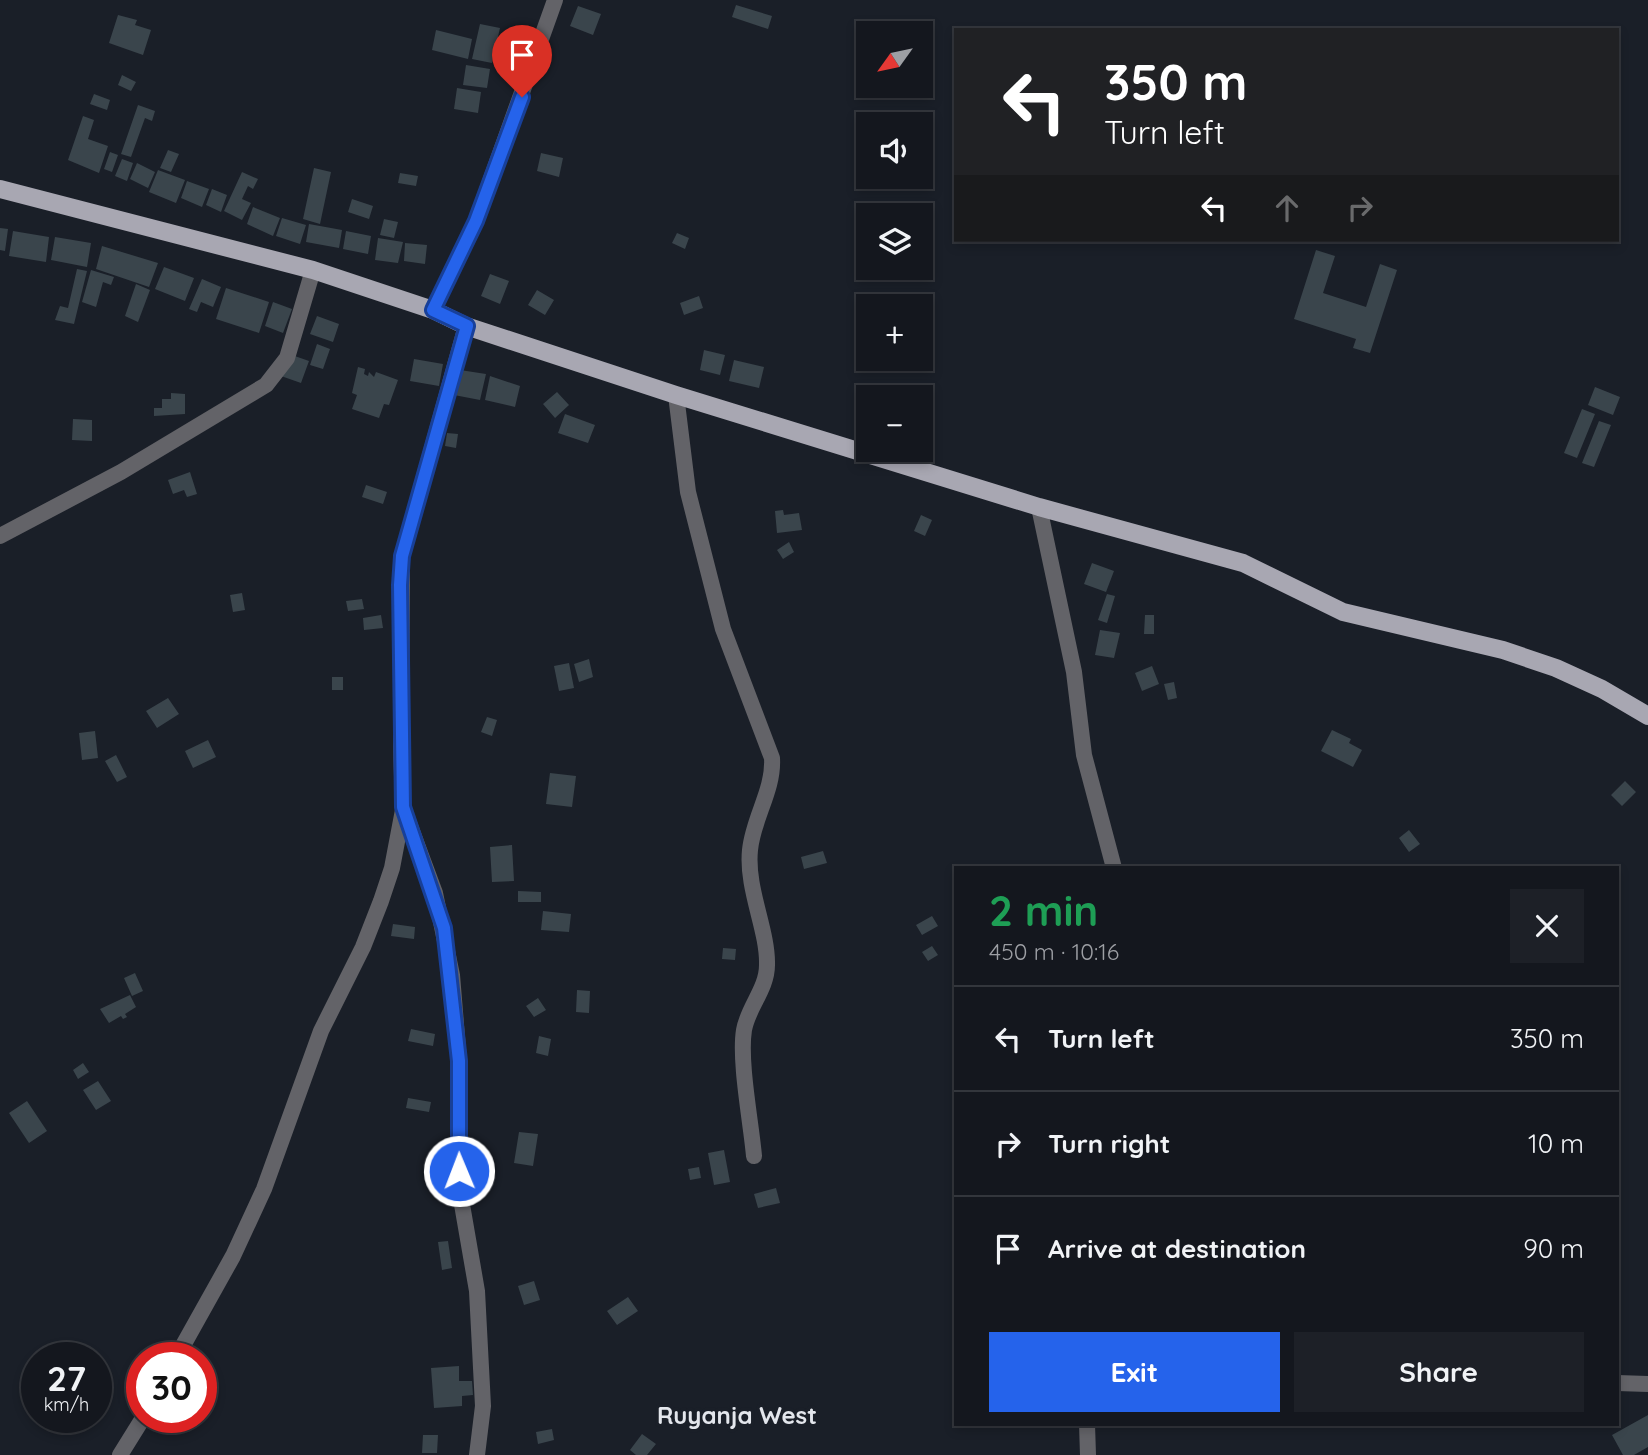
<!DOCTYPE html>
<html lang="en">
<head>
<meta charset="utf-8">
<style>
	body { margin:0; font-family:Quicksand,sans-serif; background:#1d2027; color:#f1f3f6; height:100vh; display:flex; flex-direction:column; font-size:26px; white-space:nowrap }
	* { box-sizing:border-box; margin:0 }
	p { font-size:23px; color:#9d9fa4 }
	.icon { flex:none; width:38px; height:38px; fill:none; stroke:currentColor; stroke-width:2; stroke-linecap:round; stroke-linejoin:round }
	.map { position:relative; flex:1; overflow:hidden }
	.details { position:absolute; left:954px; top:866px; width:665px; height:560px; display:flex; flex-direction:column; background:#14171e; border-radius:0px; box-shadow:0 4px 10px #0003,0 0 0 2px #33363c }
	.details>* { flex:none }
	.hud { position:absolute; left:954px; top:28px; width:665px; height:214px; border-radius:0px; box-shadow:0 4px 10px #0003,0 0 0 2px #33363c; background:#202124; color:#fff; overflow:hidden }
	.needle { width:46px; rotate:237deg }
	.fabs { position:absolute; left:856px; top:21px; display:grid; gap:14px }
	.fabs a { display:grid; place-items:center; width:77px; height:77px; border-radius:0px; background:#14171e; box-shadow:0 4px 10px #0003,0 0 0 2px #33363c; font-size:35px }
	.speed { position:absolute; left:21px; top:1342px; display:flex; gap:14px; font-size:35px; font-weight:700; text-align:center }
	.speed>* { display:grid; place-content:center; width:91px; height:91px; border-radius:50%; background:#14171e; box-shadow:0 4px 10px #0003,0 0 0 2px #33363c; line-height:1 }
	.speed small { font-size:18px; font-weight:400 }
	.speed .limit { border:10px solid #d22; background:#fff; color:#111 }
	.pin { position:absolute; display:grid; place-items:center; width:60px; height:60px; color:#fff; margin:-72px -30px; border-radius:50% 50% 50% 0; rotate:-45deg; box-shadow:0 0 7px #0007 }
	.pin .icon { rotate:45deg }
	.me { position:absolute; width:77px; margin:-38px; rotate:359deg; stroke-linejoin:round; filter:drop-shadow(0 0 5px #0008) }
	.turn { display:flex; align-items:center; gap:24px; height:147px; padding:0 35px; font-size:32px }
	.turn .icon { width:91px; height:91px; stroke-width:2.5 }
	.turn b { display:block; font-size:49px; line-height:60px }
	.lanes { display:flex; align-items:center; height:66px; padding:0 35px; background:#0003; justify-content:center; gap:35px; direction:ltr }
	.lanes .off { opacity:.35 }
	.round { display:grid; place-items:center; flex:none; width:74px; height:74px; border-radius:0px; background:#1d2027 }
	.overview { display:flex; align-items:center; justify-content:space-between; height:119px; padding:0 35px }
	h1 { font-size:42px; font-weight:700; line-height:52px; color:#1e9e55 }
	.action { display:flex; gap:14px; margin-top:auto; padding:14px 35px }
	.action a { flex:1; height:80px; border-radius:0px; background:#2563eb; color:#fff; font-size:28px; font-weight:700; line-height:80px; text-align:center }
	.action a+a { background:#1d2027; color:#f1f3f6 }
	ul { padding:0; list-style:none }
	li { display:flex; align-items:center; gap:21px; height:105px; padding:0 35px; border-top:2px solid #33363c }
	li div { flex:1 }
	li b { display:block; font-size:26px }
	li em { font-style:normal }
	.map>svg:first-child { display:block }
	.building { fill:#3a454c }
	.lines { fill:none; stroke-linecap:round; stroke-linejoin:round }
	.minor { stroke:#636368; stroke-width:16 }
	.major { stroke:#a8a7b2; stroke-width:18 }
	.route-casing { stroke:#184099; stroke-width:18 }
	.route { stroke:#2563eb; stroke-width:12 }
	.labels { text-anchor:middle; stroke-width:7; stroke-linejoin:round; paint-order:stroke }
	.quarter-label { font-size:24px; font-weight:bold; fill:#e3e6ec; stroke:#1a1f28 }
</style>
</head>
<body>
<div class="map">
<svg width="1648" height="1455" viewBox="0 0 1648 1455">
	<rect width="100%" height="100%" fill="#1a1f28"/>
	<!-- building -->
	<path class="building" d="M736 5 772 16 768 29 732 17Z
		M578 6 601 14 593 35 570 26Z
		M118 15 137 20 135 25 151 30 143 55 109 43Z
		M480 24 500 28 492 63 472 59Z
		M436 30 472 39 468 59 432 50Z
		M466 65 490 69 487 88 463 85Z
		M122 75 136 82 131 91 118 85Z
		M457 88 481 92 478 113 454 109Z
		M94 94 110 100 107 110 90 104Z
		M138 105 155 111 152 121 145 118 131 157 121 154Z
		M83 116 94 120 88 139 108 146 99 173 68 160Z
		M168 150 179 154 171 172 160 168Z
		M110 152 118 155 112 172 104 169Z
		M541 153 563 158 559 177 537 171Z
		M122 159 133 163 127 181 115 176Z
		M137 163 155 172 148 188 130 179Z
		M314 168 331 172 320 224 303 219Z
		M158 170 185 180 176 203 149 192Z
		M242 172 258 179 253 189 248 186 242 199 251 203 242 220 224 211Z
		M400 173 418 176 416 186 398 183Z
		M187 181 209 189 202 207 181 198Z
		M212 189 227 195 221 212 206 205Z
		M352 199 373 206 369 219 348 212Z
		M253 207 280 218 273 236 247 224Z
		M282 218 306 225 300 244 276 236Z
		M384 219 398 222 394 238 380 235Z
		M309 224 342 230 339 248 306 242Z
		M0 228 8 229 5 251 0 250Z
		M13 231 49 237 46 262 9 256Z
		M346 231 371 236 368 254 343 249Z
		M677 233 689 238 685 249 672 243Z
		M55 237 91 243 87 267 51 260Z
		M378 238 403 242 398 263 375 260Z
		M405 243 427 245 425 264 404 261Z
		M102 246 158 263 149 287 96 269Z
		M1316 250 1335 256 1323 293 1366 307 1380 264 1397 270 1370 353 1353 348 1356 339 1294 319Z
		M164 267 194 278 185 301 155 289Z
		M77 269 87 271 74 324 55 320 60 306 68 308Z
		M91 270 114 277 111 285 103 282 96 307 82 302Z
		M490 274 509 281 500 304 481 296Z
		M202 279 221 287 213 307 201 302 197 312 189 309Z
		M136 284 150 290 138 322 125 316Z
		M226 288 269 302 259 333 216 319Z
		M537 290 554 300 545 315 528 305Z
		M699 296 703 308 684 315 680 303Z
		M273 302 292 309 283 333 265 326Z
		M317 316 339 324 333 342 310 334Z
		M317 344 330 349 323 369 310 365Z
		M704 350 725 355 720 375 700 370Z
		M289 354 309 361 301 383 281 376Z
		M414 359 443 364 439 386 410 381Z
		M734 360 764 367 759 388 729 381Z
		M358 367 365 369 364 374 368 376 369 372 374 377 376 372 398 380 389 405 384 404 379 418 352 409 357 395 352 393Z
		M460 370 486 374 480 400 454 395Z
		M490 376 520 386 515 407 485 400Z
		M1595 387 1620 397 1613 415 1588 405Z
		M557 392 569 405 555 418 543 404Z
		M171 393 185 394V414L154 416V408H162V399H171Z
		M1582 409 1595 414 1577 458 1564 453Z
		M565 414 595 425 588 443 558 433Z
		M73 419 92 420V441L72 440Z
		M1599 421 1611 425 1594 467 1582 463Z
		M447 433 458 434 456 448 445 446Z
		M190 472 197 494 187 497 184 490 173 494 168 480Z
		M366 485 387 492 383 504 362 497Z
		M783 510 784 515 799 513 802 530 777 533 775 511Z
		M921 515 932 520 925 536 914 531Z
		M789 542 794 552 783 559 777 550Z
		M1092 563 1114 571 1106 592 1084 584Z
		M242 593 245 610 233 612 230 595Z
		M1107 594 1115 596 1107 623 1098 620Z
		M362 599 364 609 348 611 346 601Z
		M381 615 383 628 364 630 363 618Z
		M1145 615H1154V634H1144Z
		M1100 630 1120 633 1114 658 1095 655Z
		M589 659 593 677 579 682 574 664Z
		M569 663 574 688 559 691 554 666Z
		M1152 666 1159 684 1142 691 1135 673Z
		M332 677H343V690H332Z
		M1174 682 1177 698 1168 700 1164 684Z
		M168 698 179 714 157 728 146 711Z
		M487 717 497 720 492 736 481 732Z
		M1332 730 1351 739 1349 743 1362 750 1353 767 1321 751Z
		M95 731 98 758 82 760 79 733Z
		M208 740 216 757 193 768 185 751Z
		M116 755 127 777 117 782 105 761Z
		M550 773 576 776 572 807 546 804Z
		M1625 781 1636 792 1622 806 1611 795Z
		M1409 830 1420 844 1409 852 1399 838Z
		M512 845 514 881 492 882 490 847Z
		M823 851 827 863 804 869 801 857Z
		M518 891 541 892V902H518Z
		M543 911 571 914 569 932 541 930Z
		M932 916 938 926 922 935 916 925Z
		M393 924 415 927 414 939 391 936Z
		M932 946 938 955 928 961 922 952Z
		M723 948 736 949 735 960 722 959Z
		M135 973 143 991 132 996 124 978Z
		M577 990 590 991 589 1013 576 1012Z
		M130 995 136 1007 125 1014 127 1017 123 1019 121 1016 109 1023 100 1009Z
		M538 998 546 1010 534 1017 526 1006Z
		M411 1029 435 1034 433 1046 408 1041Z
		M539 1036 551 1039 548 1056 536 1053Z
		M83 1063 89 1072 78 1079 73 1070Z
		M98 1081 111 1101 96 1110 83 1090Z
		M408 1098 431 1102 429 1112 406 1108Z
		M27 1101 47 1131 29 1143 9 1113Z
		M519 1132 538 1134 533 1166 514 1163Z
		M724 1150 730 1182 714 1185 708 1153Z
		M699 1167 701 1178 690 1180 688 1169Z
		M776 1188 780 1203 758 1208 754 1194Z
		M448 1241 452 1268 442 1270 438 1242Z
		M534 1281 540 1300 524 1305 518 1286Z
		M628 1297 638 1311 617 1325 607 1311Z
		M459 1366V1381H472L473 1395 462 1396V1406L434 1408 431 1368Z
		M1648 1415V1447L1634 1455H1623L1612 1435Z
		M552 1429 554 1440 538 1444 536 1432Z
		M642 1434 656 1444 647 1455H636L630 1450Z
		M423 1435H438L437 1453H422Z"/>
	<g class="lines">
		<!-- minor -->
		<path class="minor" d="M433 310 476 221 555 0
			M466 326 402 556 401 746 403 807 435 893 452 975 459 1061 460 1193 477 1291 483 1406 477 1455
			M676 395 688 492 723 629 772 758C774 790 753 818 750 850 746 889 768 930 767 965 767 989 748 1007 744 1030 739 1061 751 1122 754 1156
			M1039 507 1074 672 1084 755 1114 868
			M0 536 121 472 266 385 287 358 313 270
			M176 1358 233 1256 264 1189 321 1031 363 947 381 901 392 868 403 810
			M1617 1383 1648 1384
			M1087 1424 1088 1455
			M120 1455 143 1418"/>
		<!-- major -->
		<path class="major" d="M0 189 313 270 433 310 466 326 676 395 1039 507 1243 563 1343 612 1503 650 1556 668 1602 689 1648 716"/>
	</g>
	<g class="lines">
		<defs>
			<path id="route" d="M459 1171V1061L444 928 403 807 400 585 402 556 467 326 433 310 476 221 522 97"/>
		</defs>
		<!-- route casing -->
		<use href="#route" class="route-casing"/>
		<!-- route -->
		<use href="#route" class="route"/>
	</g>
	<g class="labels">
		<!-- quarter labels -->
		<g class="quarter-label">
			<text x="737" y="1424">Ruyanja West</text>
		</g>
	</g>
</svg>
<div class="fabs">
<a><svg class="needle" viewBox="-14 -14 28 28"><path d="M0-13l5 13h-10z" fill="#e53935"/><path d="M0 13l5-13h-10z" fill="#9d9fa4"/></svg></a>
<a><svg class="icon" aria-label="sound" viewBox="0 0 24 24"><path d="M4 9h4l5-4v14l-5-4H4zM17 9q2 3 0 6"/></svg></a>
<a><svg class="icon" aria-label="layers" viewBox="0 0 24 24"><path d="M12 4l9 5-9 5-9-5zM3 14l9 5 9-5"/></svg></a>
<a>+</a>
<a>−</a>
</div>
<div class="speed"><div>27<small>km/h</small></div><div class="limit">30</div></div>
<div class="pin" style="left:522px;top:97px;background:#d93025"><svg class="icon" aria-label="arrive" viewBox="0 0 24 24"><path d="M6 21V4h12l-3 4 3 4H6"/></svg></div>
<svg class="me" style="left:459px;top:1171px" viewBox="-20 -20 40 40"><circle r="17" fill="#2563eb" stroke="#fff" stroke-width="3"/><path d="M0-11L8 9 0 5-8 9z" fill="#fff"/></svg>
<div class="hud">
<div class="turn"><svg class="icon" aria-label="left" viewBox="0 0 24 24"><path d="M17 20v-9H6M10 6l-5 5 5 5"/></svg><div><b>350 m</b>Turn left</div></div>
<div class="lanes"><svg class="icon" aria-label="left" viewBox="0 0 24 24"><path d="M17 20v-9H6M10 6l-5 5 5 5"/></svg><svg class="icon off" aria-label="ahead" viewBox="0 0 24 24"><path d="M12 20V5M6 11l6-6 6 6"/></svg><svg class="icon off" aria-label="right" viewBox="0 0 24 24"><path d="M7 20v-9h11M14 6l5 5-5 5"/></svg></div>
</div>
<section class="details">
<div class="overview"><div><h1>2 min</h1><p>450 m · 10:16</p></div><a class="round"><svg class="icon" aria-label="close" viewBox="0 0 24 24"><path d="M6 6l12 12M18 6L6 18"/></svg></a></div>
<ul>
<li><svg class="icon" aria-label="left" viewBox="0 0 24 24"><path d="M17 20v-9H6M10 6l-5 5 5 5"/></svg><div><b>Turn left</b></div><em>350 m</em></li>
<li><svg class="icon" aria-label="right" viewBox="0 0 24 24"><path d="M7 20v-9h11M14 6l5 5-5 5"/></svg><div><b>Turn right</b></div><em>10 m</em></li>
<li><svg class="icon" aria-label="arrive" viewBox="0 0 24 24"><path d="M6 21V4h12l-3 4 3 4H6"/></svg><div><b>Arrive at destination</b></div><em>90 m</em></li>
</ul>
<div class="action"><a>Exit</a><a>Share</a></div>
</section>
</div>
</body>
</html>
